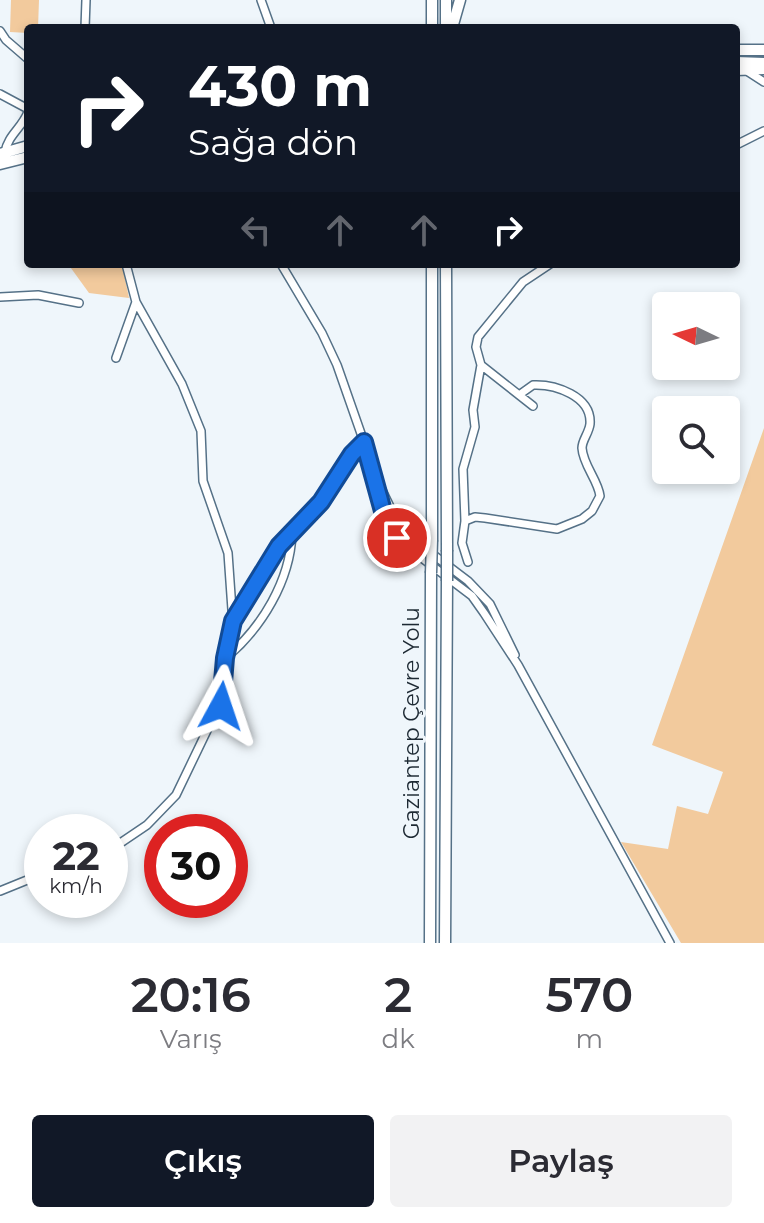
<!DOCTYPE html>
<html lang="tr">
<head>
<meta charset="utf-8">
<style>
	body { margin:0; font-family:Montserrat,sans-serif; background:#f2f2f3; color:#2b2b33; height:100vh; display:flex; flex-direction:column; font-size:30px; white-space:nowrap }
	* { box-sizing:border-box; margin:0 }
	p { font-size:26px; color:#7c7c81 }
	.icon { flex:none; width:44px; height:44px; fill:none; stroke:currentColor; stroke-width:2; stroke-linecap:round; stroke-linejoin:round }
	.map { position:relative; height:943px; overflow:hidden }
	.details { display:flex; flex-direction:column; background:#fff; flex:1 }
	.details>* { flex:none }
	.top-card { position:absolute; left:24px; top:24px; width:716px; height:244px; border-radius:8px; box-shadow:0 4px 12px #0003; background:#111827; color:#fff; overflow:hidden }
	.needle { width:52px; rotate:275deg }
	.buttons { position:absolute; left:652px; top:292px; display:grid; gap:16px }
	.buttons a { display:grid; place-items:center; width:88px; height:88px; border-radius:8px; background:#fff; box-shadow:0 4px 12px #0003; font-size:40px }
	.speed { position:absolute; left:24px; top:814px; display:flex; gap:16px; font-size:40px; font-weight:700; text-align:center }
	.speed>* { display:grid; place-content:center; width:104px; height:104px; border-radius:50%; background:#fff; box-shadow:0 4px 12px #0003; line-height:1 }
	.speed small { font-size:20px; font-weight:400 }
	.speed .limit { border:12px solid #d22; background:#fff; color:#111 }
	.pin { position:absolute; display:grid; place-items:center; width:68px; height:68px; color:#fff; margin:-34px; border:4px solid #fff; border-radius:50%; box-shadow:0 2px 8px #0007 }
	.me { position:absolute; width:88px; margin:-44px; rotate:5deg; stroke-linejoin:round; filter:drop-shadow(0 0 6px #0008) }
	.turn { display:flex; align-items:center; gap:28px; height:168px; padding:0 32px; font-size:36px }
	.turn .icon { width:104px; height:104px; stroke-width:2.5 }
	.turn b { display:block; font-size:56px; line-height:68px }
	.lanes { display:flex; align-items:center; height:76px; padding:0 32px; background:#0003; justify-content:center; gap:40px; direction:ltr }
	.lanes .off { opacity:.35 }
	.eta { display:flex; justify-content:space-evenly; align-items:center; height:136px; text-align:center }
	.eta b { font-size:48px; font-weight:600; line-height:56px }
	.primary-button { display:flex; gap:16px; margin-top:auto; padding:16px 32px }
	.primary-button a { flex:1; height:92px; border-radius:8px; background:#111827; color:#fff; font-size:32px; font-weight:600; line-height:92px; text-align:center }
	.primary-button a+a { background:#f2f2f3; color:#2b2b33 }
	.map>svg:first-child { display:block }
	.green { fill:#f2ca9d }
	.lines { fill:none; stroke-linecap:round; stroke-linejoin:round }
	.minor-casing { stroke:#557187; stroke-width:10 }
	.highway-casing { stroke:#557187; stroke-width:13 }
	.minor { stroke:#fff; stroke-width:7 }
	.highway { stroke:#fff; stroke-width:10 }
	.highway-bridge-casing { stroke:#557187; stroke-width:13; stroke-linecap:butt }
	.highway-bridge { stroke:#fff; stroke-width:10 }
	.route-casing { stroke:#114b97; stroke-width:20 }
	.route { stroke:#1a73e8; stroke-width:14 }
	.labels { text-anchor:middle; stroke-width:6; stroke-linejoin:round; paint-order:stroke }
	.street-label { font-size:22px; fill:#1d2933; stroke:#eff6fb }
</style>
</head>
<body>
<div class="map">
<svg width="764" height="943" viewBox="0 0 764 943">
	<rect width="100%" height="100%" fill="#eff6fb"/>
	<!-- green -->
	<path class="green" d="M11 0H39L38 28H28V33L10 32Z
		M68 264H122L129 298 89 293Z
		M764 428V943H681L621 842 668 849 677 806 708 814 723 772 652 745Z"/>
	<g class="lines">
		<defs>
			<path id="minor" d="M261 0 271 28
				M85 28 86 0
				M0 31 6 40 28 59
				M747 71 764 82
				M0 94 28 109
				M736 145 764 131
				M5 152C8 135 22 128 28 112
				M281 264 322 333 337 365 372 465
				M0 297 38 295 79 303
				M116 358 136 302
				M481 365 533 406
				M371 463 386 522 397 538 410 549 472 596 484 613 518 665 670 943
				M379 484 394 515 410 537 468 581 490 604 515 655
				M465 521 475 517 485 518 557 529 582 519 592 511 600 496C598 480 583 465 582 448 582 440 589 433 590 424 592 396 555 384 533 385L519 395
				M468 562 462 543 465 521 463 469 475 427 473 410 481 365 476 347 478 337 523 282 550 264
				M233 621 279 546 321 502 352 454 364 442
				M227 657C262 627 290 581 292 534
				M110 850 147 825 176 795 213 718 221 706 225 658 233 624 228 553 203 481 201 431 182 384 136 302 126 264
				M0 891 42 874"/>
			<path id="highway" d="M432 0V28
				M446 28V0
				M452 28 460 0
				M736 50H764
				M736 62 764 63
				M736 70 764 69
				M0 154 28 146
				M0 164 28 157
				M446 264 447 550
				M432 540V264
				M430 943 431 573
				M445 943 447 581"/>
		</defs>
		<!-- minor casing -->
		<use href="#minor" class="minor-casing"/>
		<!-- highway casing -->
		<use href="#highway" class="highway-casing"/>
		<!-- minor -->
		<use href="#minor" class="minor"/>
		<!-- highway -->
		<use href="#highway" class="highway"/>
		<defs>
			<path id="highway-bridge" d="M447 550V581
				M431 573 432 540"/>
		</defs>
		<!-- highway-bridge casing -->
		<use href="#highway-bridge" class="highway-bridge-casing"/>
		<!-- highway-bridge -->
		<use href="#highway-bridge" class="highway-bridge"/>
	</g>
	<g class="lines">
		<defs>
			<path id="route" d="M221 706 225 658 233 621 279 546 321 502 352 454 364 442 386 522 397 538"/>
		</defs>
		<!-- route casing -->
		<use href="#route" class="route-casing"/>
		<!-- route -->
		<use href="#route" class="route"/>
	</g>
	<g class="labels">
		<!-- street labels -->
		<g class="street-label">
			<text transform="translate(411 723) rotate(-90)" y="8">Gaziantep Çevre Yolu</text>
		</g>
	</g>
</svg>
<div class="buttons">
<a><svg class="needle" viewBox="-14 -14 28 28"><path d="M0-13l5 13h-10z" fill="#e53935"/><path d="M0 13l5-13h-10z" fill="#7c7c81"/></svg></a>
<a><svg class="icon" aria-label="search" viewBox="0 0 24 24"><circle cx="10" cy="10" r="6"/><path d="M15 15l6 6"/></svg></a>
</div>
<div class="speed"><div>22<small>km/h</small></div><div class="limit">30</div></div>
<div class="pin" style="left:397px;top:538px;background:#d93025"><svg class="icon" aria-label="arrive" viewBox="0 0 24 24"><path d="M6 21V4h12l-3 4 3 4H6"/></svg></div>
<svg class="me" style="left:221px;top:706px" viewBox="-20 -20 40 40"><path d="M0-17L14 15 0 8-14 15z" fill="#1a73e8" stroke="#fff" stroke-width="4"/></svg>
<div class="top-card">
<div class="turn"><svg class="icon" aria-label="right" viewBox="0 0 24 24"><path d="M7 20v-9h11M14 6l5 5-5 5"/></svg><div><b>430 m</b>Sağa dön</div></div>
<div class="lanes"><svg class="icon off" aria-label="left" viewBox="0 0 24 24"><path d="M17 20v-9H6M10 6l-5 5 5 5"/></svg><svg class="icon off" aria-label="ahead" viewBox="0 0 24 24"><path d="M12 20V5M6 11l6-6 6 6"/></svg><svg class="icon off" aria-label="ahead" viewBox="0 0 24 24"><path d="M12 20V5M6 11l6-6 6 6"/></svg><svg class="icon" aria-label="right" viewBox="0 0 24 24"><path d="M7 20v-9h11M14 6l5 5-5 5"/></svg></div>
</div>
</div>
<section class="details">
<div class="eta">
<div><b>20:16</b><p>Varış</p></div>
<div><b>2</b><p>dk</p></div>
<div><b>570</b><p>m</p></div>
</div>
<div class="primary-button"><a>Çıkış</a><a>Paylaş</a></div>
</section>
</body>
</html>
